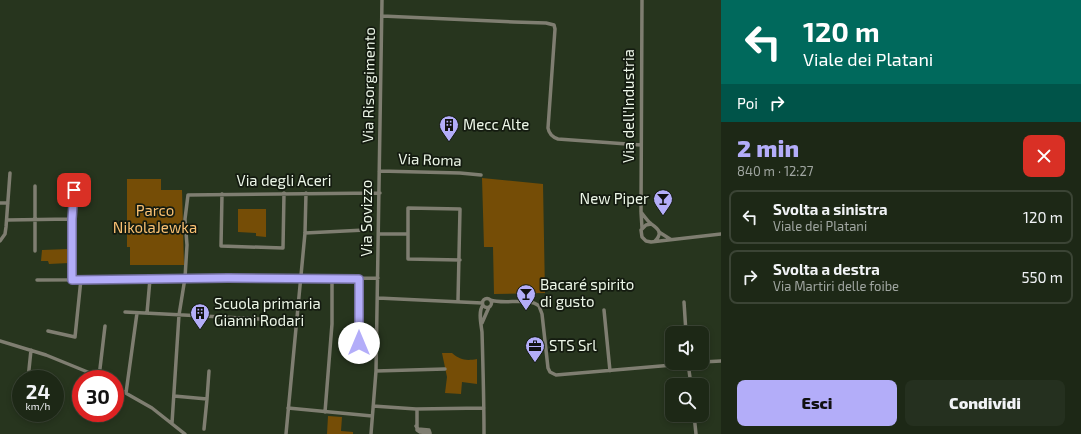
<!DOCTYPE html>
<html lang="it">
<head>
<meta charset="utf-8">
<style>
	body { margin:0; font-family:"Exo 2",sans-serif; background:#25301f; color:#f1f3f6; height:100vh; display:flex; flex-direction:column; font-size:15px; white-space:nowrap }
	* { box-sizing:border-box; margin:0 }
	p { font-size:13px; color:#a0a6a1 }
	.icon { flex:none; width:22px; height:22px; fill:none; stroke:currentColor; stroke-width:2; stroke-linecap:round; stroke-linejoin:round }
	.map { position:relative; flex:1; overflow:hidden }
	.details { display:flex; flex-direction:column; background:#1d2816; width:360px }
	.details>* { flex:none }
	.hud { background:#00695c; color:#fff; overflow:hidden }
	.tools { position:absolute; left:665px; top:326px; display:grid; gap:8px }
	.tools a { display:grid; place-items:center; width:44px; height:44px; border-radius:8px; background:#1d2816; box-shadow:0 2px 6px #0003,0 0 0 1px #3b4435; font-size:20px }
	.speed { position:absolute; left:12px; top:370px; display:flex; gap:8px; font-size:20px; font-weight:700; text-align:center }
	.speed>* { display:grid; place-content:center; width:52px; height:52px; border-radius:50%; background:#1d2816; box-shadow:0 2px 6px #0003,0 0 0 1px #3b4435; line-height:1 }
	.speed small { font-size:10px; font-weight:400 }
	.speed .limit { border:6px solid #d22; background:#fff; color:#111 }
	.pin { position:absolute; display:grid; place-items:center; width:34px; height:34px; color:#fff; margin:-17px; border-radius:8px; box-shadow:0 2px 6px #0006 }
	.me { position:absolute; width:44px; margin:-22px; rotate:0deg; stroke-linejoin:round; filter:drop-shadow(0 0 3px #0008) }
	.turn { display:flex; align-items:center; gap:14px; height:84px; padding:0 16px; font-size:18px }
	.turn .icon { width:52px; height:52px; stroke-width:2.5 }
	.turn b { display:block; font-size:28px; line-height:34px }
	.then { display:flex; align-items:center; height:38px; padding:0 16px; background:#0003; gap:8px; font-size:15px }
	.round { display:grid; place-items:center; flex:none; width:42px; height:42px; border-radius:8px; background:#25301f }
	.headline { display:flex; align-items:center; justify-content:space-between; height:68px; padding:0 16px }
	h1 { font-size:24px; font-weight:800; line-height:30px; color:#b3adf9 }
	.cta { display:flex; gap:8px; margin-top:auto; padding:8px 16px }
	.cta a { flex:1; height:46px; border-radius:8px; background:#b3adf9; color:#111; font-size:16px; font-weight:800; line-height:46px; text-align:center }
	.cta a+a { background:#25301f; color:#f1f3f6 }
	ul { padding:0; list-style:none }
	li { display:flex; align-items:center; gap:12px; height:54px; margin:0 8px 6px; padding:0 8px; border:2px solid #3b4435; border-radius:8px }
	li div { flex:1 }
	li b { display:block; font-size:15px }
	li em { font-style:normal }
	main { display:flex; flex:1; min-height:0 }
	.map>svg:first-child { display:block }
	.green { fill:#754d06 }
	.lines { fill:none; stroke-linecap:round; stroke-linejoin:round }
	.minor { stroke:#7f7e71; stroke-width:3.5 }
	.route-casing { stroke:#7470a2; stroke-width:10 }
	.route { stroke:#b3adf9; stroke-width:7 }
	.labels { text-anchor:middle; stroke-width:3.5; stroke-linejoin:round; paint-order:stroke }
	.street-label { font-size:15px; fill:#edf7e8; stroke:#141b10 }
	.poi-label { font-size:15px; fill:#edf7e8; stroke:#141b10; text-anchor:start }
	.park-label { font-size:15px; fill:#fac173; stroke:#141b10 }
</style>
</head>
<body>
<main>
<div class="map">
<svg width="721" height="434" viewBox="0 0 721 434">
	<rect width="100%" height="100%" fill="#27351e"/>
	<!-- green -->
	<path class="green" d="M482 178 543 184 545 293 494 294 493 247H484Z
		M127 179H161V190H182L184 265H130V247H127Z
		M238 209H266V237L256 236V233L238 232Z
		M69 249V263L49 264 48 261H41L42 250Z
		M442 353H452C460 360 466 361 477 359V384L462 382 461 394 445 393 447 377Z
		M328 416 342 417 341 431 353 432V434H327Z"/>
	<g class="lines">
		<!-- minor -->
		<path class="minor" d="M642 0 641 212 642 228
			M382 16 514 22 546 23 554 25 555 29 548 128C549 134 552 137 558 139L641 145
			M379 171 460 173 481 175
			M35 186V251
			M222 194 221 246 283 248 284 193
			M0 203H8
			M641 212C644 216 647 220 650 223 657 228 664 232 655 241
			M7 220 72 219
			M651 224 646 225 641 230 642 237 646 241 651 242 721 234
			M659 232 670 239
			M305 233 365 230
			M379 234H408
			M0 241 5 234 6 227 10 173
			M359 279V343L377 342
			M37 280 378 278
			M72 280V219L74 190
			M378 298 482 303
			M482.5 303a4.5 4.5 0 1 1 9 0a4.5 4.5 0 1 1-9 0Z
			M490 300C504 305 529 297 539 306L542 314 548 368 550 372 556 375 696 363
			M458 301 460 209 408 208V259L460 260
			M684 302 686 333
			M483 305C478 311 481 324 482 332 483 366 484 400 484 434
			M604 310 610 371
			M125 312 297 321
			M147 313 150 279
			M482 323 489 307
			M48 331 75 337 81 279
			M0 341 46 355 95 375 102 379
			M702 362 721 361
			M688 363 691 385
			M376 371 445 369
			M99 377 105 326
			M28 379 31 350
			M115 387 152 408 185 434
			M126 393 137 313
			M174 396 207 399 204 429
			M207 399 209 371
			M373 406 416 409 484 408
			M288 408 372 416
			M325 412 332 324V279
			M694 415 696 434
			M172 423 179 315 185 278 187 245 185 219 188 195 380 193
			M416 426 418 429 429 430 430 433 420 432 417 430V409
			M286 434 305 233 306 193
			M371 434 376 371 382 0"/>
	</g>
	<g class="lines">
		<defs>
			<path id="route" d="M74 190 72 219V280L228 278 359 279V343"/>
		</defs>
		<!-- route casing -->
		<use href="#route" class="route-casing"/>
		<!-- route -->
		<use href="#route" class="route"/>
	</g>
	<!-- icons -->
	<defs>
		<symbol id="building-pin" viewBox="-11 -11 22 30"><path d="M0 17L-7.5 6A9.5 9.5 0 1 1 7.5 6Z" fill="#b3adf9" stroke="#141b10"/><path d="M-4-6H4V6H1V3H-1V6H-4ZM-2.5-4.3h1.7v1.8h-1.7ZM.8-4.3h1.7v1.8H.8ZM-2.5-1h1.7V.8h-1.7ZM.8-1h1.7V.8H.8Z" fill="#111"/></symbol>
		<symbol id="bar-pin" viewBox="-11 -11 22 30"><path d="M0 17L-7.5 6A9.5 9.5 0 1 1 7.5 6Z" fill="#b3adf9" stroke="#141b10"/><path d="M-6-5H6L.8 .8V4.5H3.5V6h-7V4.5H-.8V.8Z" fill="#111"/></symbol>
		<symbol id="office-pin" viewBox="-11 -11 22 30"><path d="M0 17L-7.5 6A9.5 9.5 0 1 1 7.5 6Z" fill="#b3adf9" stroke="#141b10"/><path d="M-6-3h4V-5.5h4V-3h4V5H-6ZM-1-4.5V-3h2v-1.5ZM-6 0V1H6V0Z" fill="#111"/></symbol>
	</defs>
	<g fill-rule="evenodd">
		<use href="#building-pin" x="438" y="114" width="22" height="30"/>
		<use href="#bar-pin" x="652" y="188" width="22" height="30"/>
		<use href="#bar-pin" x="515" y="283" width="22" height="30"/>
		<use href="#building-pin" x="189" y="302" width="22" height="30"/>
		<use href="#office-pin" x="524" y="335" width="22" height="30"/>
	</g>
	<g class="labels">
		<!-- street labels -->
		<g class="street-label">
			<text transform="translate(369 85) rotate(-89)" y="5">Via Risorgimento</text>
			<text transform="translate(629 106) rotate(-90)" y="5">Via dell'Industria</text>
			<text transform="translate(430 160) rotate(2)" y="5">Via Roma</text>
			<text x="284" y="186">Via degli Aceri</text>
			<text transform="translate(367 218) rotate(-90)" y="5">Via Sovizzo</text>
		</g>
		<!-- poi labels -->
		<g class="poi-label">
			<text x="463" y="130">Mecc Alte</text>
			<text x="649" y="204" text-anchor="end">New Piper</text>
			<text x="540" y="290">Bacaré spirito<tspan x="540" dy="17">di gusto</tspan></text>
			<text x="214" y="309">Scuola primaria<tspan x="214" dy="17">Gianni Rodari</tspan></text>
			<text x="549" y="351">STS Srl</text>
		</g>
		<!-- park labels -->
		<g class="park-label">
			<text x="155" y="216">Parco<tspan x="155" dy="17">NikolaJewka</tspan></text>
		</g>
	</g>
</svg>
<div class="tools">
<a><svg class="icon" aria-label="sound" viewBox="0 0 24 24"><path d="M4 9h4l5-4v14l-5-4H4zM17 9q2 3 0 6"/></svg></a>
<a><svg class="icon" aria-label="search" viewBox="0 0 24 24"><circle cx="10" cy="10" r="6"/><path d="M15 15l6 6"/></svg></a>
</div>
<div class="speed"><div>24<small>km/h</small></div><div class="limit">30</div></div>
<div class="pin" style="left:74px;top:190px;background:#d93025"><svg class="icon" aria-label="arrive" viewBox="0 0 24 24"><path d="M6 21V4h12l-3 4 3 4H6"/></svg></div>
<svg class="me" style="left:359px;top:343px" viewBox="-20 -20 40 40"><circle r="19" fill="#fff"/><path d="M0-13L10 11 0 6-10 11z" fill="#b3adf9"/></svg>
</div>
<section class="details">
<div class="hud">
<div class="turn"><svg class="icon" aria-label="left" viewBox="0 0 24 24"><path d="M17 20v-9H6M10 6l-5 5 5 5"/></svg><div><b>120 m</b>Viale dei Platani</div></div>
<div class="then">Poi<svg class="icon" aria-label="right" viewBox="0 0 24 24"><path d="M7 20v-9h11M14 6l5 5-5 5"/></svg></div>
</div>
<div class="headline"><div><h1>2 min</h1><p>840 m · 12:27</p></div><a class="round" style="background:#d93025;color:#fff"><svg class="icon" aria-label="close" viewBox="0 0 24 24"><path d="M6 6l12 12M18 6L6 18"/></svg></a></div>
<ul>
<li><svg class="icon" aria-label="left" viewBox="0 0 24 24"><path d="M17 20v-9H6M10 6l-5 5 5 5"/></svg><div><b>Svolta a sinistra</b><p>Viale dei Platani</p></div><em>120 m</em></li>
<li><svg class="icon" aria-label="right" viewBox="0 0 24 24"><path d="M7 20v-9h11M14 6l5 5-5 5"/></svg><div><b>Svolta a destra</b><p>Via Martiri delle foibe</p></div><em>550 m</em></li>
</ul>
<div class="cta"><a>Esci</a><a>Condividi</a></div>
</section>
</main>
</body>
</html>
